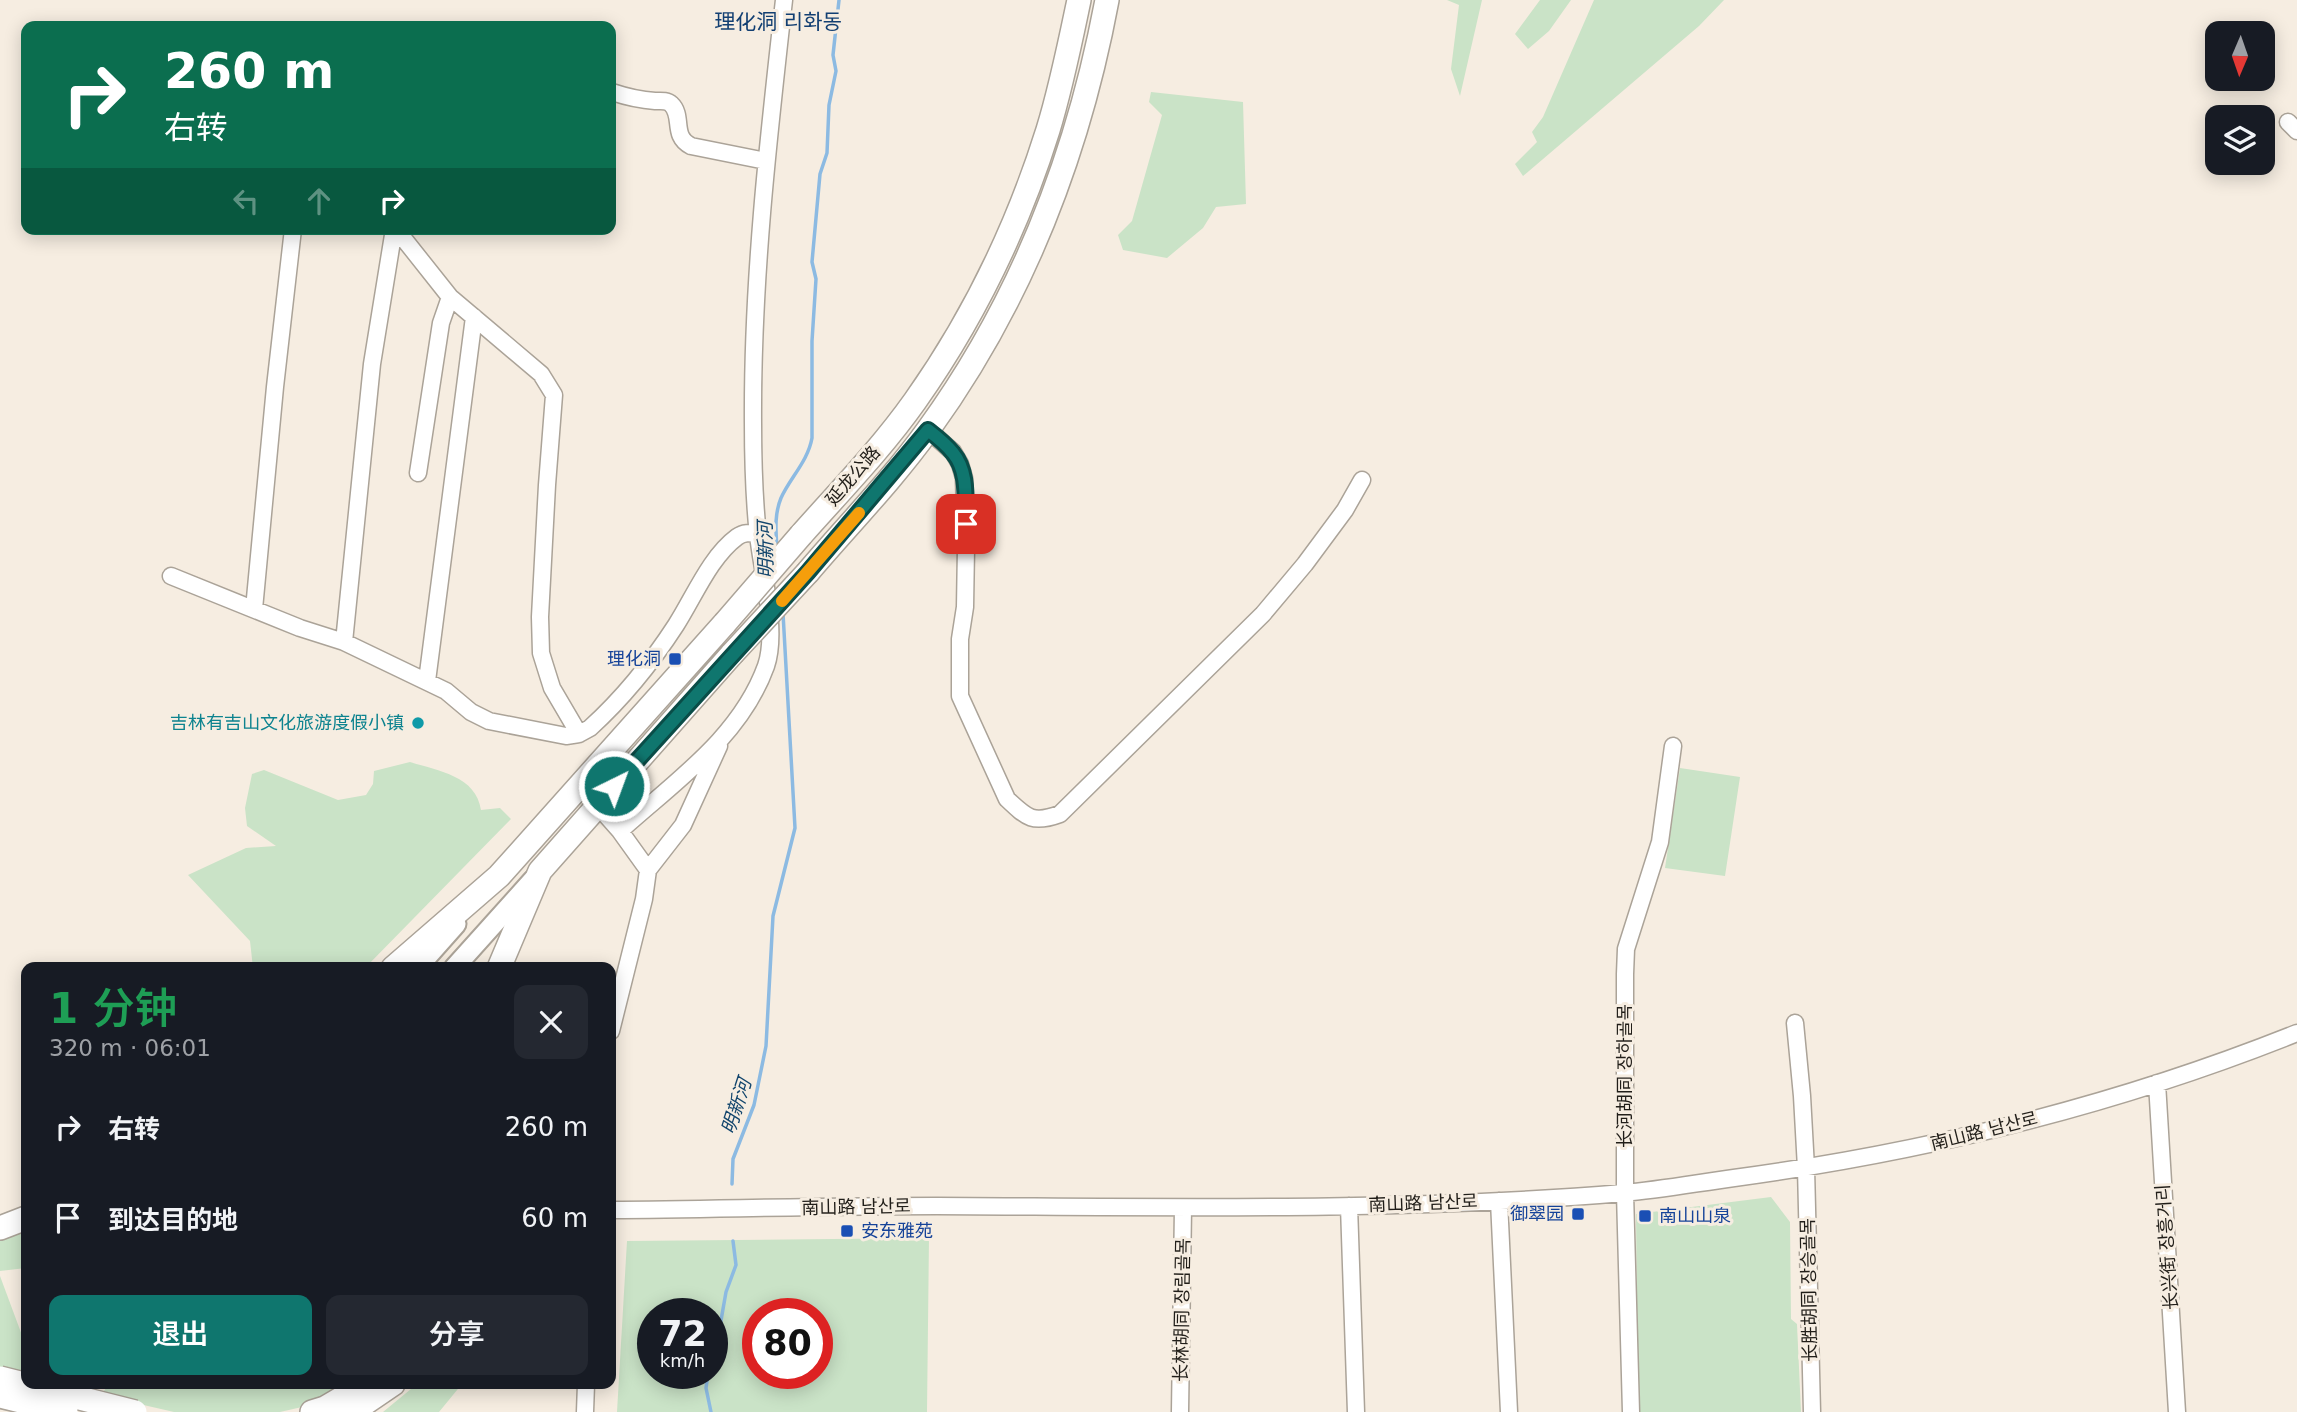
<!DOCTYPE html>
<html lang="zh">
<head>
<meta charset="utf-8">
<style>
	body { margin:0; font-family:"DejaVu Sans","Noto Sans SC","Noto Sans KR",sans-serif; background:#242831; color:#f1f3f6; height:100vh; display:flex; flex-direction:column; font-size:26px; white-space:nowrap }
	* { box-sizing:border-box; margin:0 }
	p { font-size:23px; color:#9ea1a6 }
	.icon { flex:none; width:38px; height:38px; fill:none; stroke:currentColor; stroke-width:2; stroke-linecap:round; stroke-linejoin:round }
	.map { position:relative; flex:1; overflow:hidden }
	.details { position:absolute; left:21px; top:962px; width:595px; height:427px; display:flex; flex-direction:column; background:#171b24; border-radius:14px; box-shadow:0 4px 18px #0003 }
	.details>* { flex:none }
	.top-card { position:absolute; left:21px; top:21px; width:595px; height:214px; border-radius:14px; box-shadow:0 4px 18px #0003; background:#0b6e4f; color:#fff; overflow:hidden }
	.needle { width:46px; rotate:182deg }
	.fabs { position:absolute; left:2205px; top:21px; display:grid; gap:14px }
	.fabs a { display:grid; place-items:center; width:70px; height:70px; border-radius:14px; background:#171b24; box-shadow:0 4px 18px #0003; font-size:35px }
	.speed { position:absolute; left:637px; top:1298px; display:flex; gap:14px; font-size:35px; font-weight:700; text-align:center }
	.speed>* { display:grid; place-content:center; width:91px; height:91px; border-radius:50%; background:#171b24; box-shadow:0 4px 18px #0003; line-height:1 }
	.speed small { font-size:18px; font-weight:400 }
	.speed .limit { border:10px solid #d22; background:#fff; color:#111 }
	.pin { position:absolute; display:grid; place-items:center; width:60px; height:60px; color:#fff; margin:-30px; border-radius:14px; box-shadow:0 4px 10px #0006 }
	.me { position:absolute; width:77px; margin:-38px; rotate:42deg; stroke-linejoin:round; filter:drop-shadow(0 0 5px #0008) }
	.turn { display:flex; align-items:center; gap:24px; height:147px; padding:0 28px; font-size:32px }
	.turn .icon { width:91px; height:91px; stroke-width:2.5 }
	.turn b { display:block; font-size:49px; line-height:60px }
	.lanes { display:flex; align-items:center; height:66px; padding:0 28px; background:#0003; justify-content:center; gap:35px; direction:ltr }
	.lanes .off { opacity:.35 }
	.round { display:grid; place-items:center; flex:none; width:74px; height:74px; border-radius:14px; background:#242831 }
	.headline { display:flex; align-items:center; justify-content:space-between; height:119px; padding:0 28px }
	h1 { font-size:42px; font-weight:600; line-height:52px; color:#1e9e55 }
	.action { display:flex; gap:14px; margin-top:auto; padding:14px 28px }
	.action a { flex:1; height:80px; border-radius:14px; background:#0f766e; color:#fff; font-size:28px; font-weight:600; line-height:80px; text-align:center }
	.action a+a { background:#242831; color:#f1f3f6 }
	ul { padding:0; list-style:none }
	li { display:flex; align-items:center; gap:21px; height:91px; padding:0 28px }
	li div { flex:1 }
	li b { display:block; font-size:26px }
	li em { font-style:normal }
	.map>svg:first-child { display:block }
	.green { fill:#cae3c7; fill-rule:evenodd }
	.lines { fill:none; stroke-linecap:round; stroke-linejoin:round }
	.stream { stroke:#8cbae2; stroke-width:3.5 }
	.minor-casing { stroke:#aba398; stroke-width:19 }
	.major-casing { stroke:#aba398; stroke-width:23 }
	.highway-casing { stroke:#aba398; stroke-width:26 }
	.minor { stroke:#fff; stroke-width:16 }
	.major { stroke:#fff; stroke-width:19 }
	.highway { stroke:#fff; stroke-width:23 }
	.highway-bridge-casing { stroke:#aba398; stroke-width:26; stroke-linecap:butt }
	.highway-bridge { stroke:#fff; stroke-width:23 }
	.route-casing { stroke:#0a4d48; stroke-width:18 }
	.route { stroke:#0f766e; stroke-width:12 }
	.slow { stroke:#f59e0b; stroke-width:12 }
	.transit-dot { fill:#1a4fb4; stroke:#f6ede1; stroke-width:2.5 }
	.culture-dot { fill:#0f9aa8; stroke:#f6ede1; stroke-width:2.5 }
	.labels { text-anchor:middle; stroke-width:6; stroke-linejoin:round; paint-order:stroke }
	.street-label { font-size:18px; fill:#211e19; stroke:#f6ede1 }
	.transit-label { font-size:18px; fill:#164399; stroke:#f6ede1; text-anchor:end }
	.culture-label { font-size:18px; fill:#0d838f; stroke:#f6ede1; text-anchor:end }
	.water-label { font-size:19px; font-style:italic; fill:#13466d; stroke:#f6ede1 }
	.quarter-label { font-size:21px; fill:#123f72; stroke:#f6ede1 }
</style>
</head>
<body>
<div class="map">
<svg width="2297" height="1412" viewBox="0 0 2297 1412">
	<rect width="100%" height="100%" fill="#f6ede1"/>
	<!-- green -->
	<path class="green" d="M1447 0H1482L1460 96 1451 69 1459 5Z
		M1540 0H1571L1549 31 1528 49 1515 34Z
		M1594 0H1724L1699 26 1523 176 1515 164 1537 142 1532 132 1543 117Z
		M1151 92 1243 102 1246 204 1216 207 1203 228 1167 258 1123 250 1118 235 1132 221 1162 115 1149 102Z
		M410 762C439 771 476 776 481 810L500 808 511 819 365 968H253L250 941 188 875 246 848 276 846 247 826 245 808 252 774 264 770 338 800 366 795 373 784 374 771Z
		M1680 768 1740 777 1725 876 1665 868Z
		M1771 1197 1790 1222 1791 1319 1797 1324 1801 1412H1638L1636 1214Z
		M26 1227V1268L0 1271V1237Z
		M929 1238 927 1412H617L627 1241ZM653 1314H712V1374H653ZM758 1314H817V1374H758Z
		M0 1276 26 1346V1376L0 1369Z
		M110 1384H352L302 1407 280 1412H174L100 1395Z
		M417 1384H462L439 1412H383Z"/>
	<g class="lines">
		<!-- stream -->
		<path class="stream" d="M777 549C776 532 774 515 781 498 790 478 808 461 812 438V341L816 279 812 262 820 174 827 153 829 105 836 71 833 55 839 0
			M732 1184 733 1159 754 1105 766 1046 773 916 795 828 783 613
			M712 1362 716 1349 726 1292 736 1265 733 1241
			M708 1374 706 1388 711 1412"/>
		<defs>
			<path id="minor" d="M612 92C627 97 640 100 655 101 660 101 667 100 671 104 684 116 671 136 691 146L766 161
				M2288 122 2297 131
				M396 229 450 297 541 374 554 395 547 485 540 617 541 653 552 688 579 734
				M928 430 953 452 960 464 964 478 966 548 965 607 960 639V696L1007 799C1027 818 1033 824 1060 814L1263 614 1305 564 1345 510 1362 480
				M418 473 441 323 450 297
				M171 576 300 628 344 642 446 691 471 712 489 721 566 736 579 734 590 728C623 698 652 662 676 625 694 597 710 557 737 537 744 532 750 533 758 534
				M254 609 275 387 293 229
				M344 642 372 364 394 229
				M427 681 474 317
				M597 805 620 831 648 870
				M620 831C674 782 740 738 766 666 778 632 762 571 758 535 754 498 753 460 753 423 752 282 768 141 784 0
				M1795 1023 1802 1096 1806 1168 1812 1412
				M611 1031 644 899 648 870 683 825 719 746
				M2157 1083 2177 1412
				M1499 1201 1509 1412
				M1349 1206 1356 1412
				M611 1210C719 1209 828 1206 937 1206 1165 1207 1395 1212 1623 1193 1660 1190 1697 1183 1734 1178 1926 1152 2117 1105 2297 1033
				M585 1412 586 1384
				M1180 1412 1183 1208
				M1631 1412 1625 1193V974L1626 949 1660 842 1673 746"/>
			<path id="major" d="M417 968 456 924
				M454 968 533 880"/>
			<path id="highway" d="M801 535C840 491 881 449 915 401 973 319 1018 226 1048 130 1061 88 1070 43 1079 0
				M808 572C848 525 892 480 928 430 1021 302 1078 155 1107 0
				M393 968 499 876 725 623
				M499 968 540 871 732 654
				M0 1228 26 1218
				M312 1412 325 1408 366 1384
				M352 1412 393 1384"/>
		</defs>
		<!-- minor casing -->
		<use href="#minor" class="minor-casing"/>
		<!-- major casing -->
		<use href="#major" class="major-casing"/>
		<!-- highway casing -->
		<use href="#highway" class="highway-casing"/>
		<!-- minor -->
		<use href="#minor" class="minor"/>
		<!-- major -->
		<use href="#major" class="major"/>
		<!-- highway -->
		<use href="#highway" class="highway"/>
		<defs>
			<path id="highway-bridge" d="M725 623 801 535
				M732 654 808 572
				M0 1378 135 1412
				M0 1396 66 1412"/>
		</defs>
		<!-- highway-bridge casing -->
		<use href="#highway-bridge" class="highway-bridge-casing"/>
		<!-- highway-bridge -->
		<use href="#highway-bridge" class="highway-bridge"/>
	</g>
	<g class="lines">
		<defs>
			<path id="route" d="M614 786 808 572 928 430C937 437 946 444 953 453 969 472 965 501 966 524"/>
		</defs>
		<!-- route casing -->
		<use href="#route" class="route-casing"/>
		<!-- route -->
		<use href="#route" class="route"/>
		<!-- slow -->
		<path class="slow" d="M782 601 859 513"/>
	</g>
	<!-- markers -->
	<g class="transit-dot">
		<rect x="668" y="652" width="14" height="14" rx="3.5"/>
		<rect x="1571" y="1207" width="14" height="14" rx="3.5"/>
		<rect x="1638" y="1209" width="14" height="14" rx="3.5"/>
		<rect x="840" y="1224" width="14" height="14" rx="3.5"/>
	</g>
	<circle class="culture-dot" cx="418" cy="723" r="7"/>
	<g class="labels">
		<!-- street labels -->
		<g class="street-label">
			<text transform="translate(853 476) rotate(-49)" y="6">延龙公路</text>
			<text transform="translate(1625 1076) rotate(-90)" y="6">长河胡同 장하골목</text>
			<text transform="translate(1984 1131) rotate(-14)" y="6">南山路 남산로</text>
			<text transform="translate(1423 1203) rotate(-2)" y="6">南山路 남산로</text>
			<text transform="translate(856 1207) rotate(-1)" y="6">南山路 남산로</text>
			<text transform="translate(2167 1247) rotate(-94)" y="6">长兴街 장흥거리</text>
			<text transform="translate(1809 1290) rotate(-91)" y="6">长胜胡同 장승골목</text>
			<text transform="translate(1182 1310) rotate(-89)" y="6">长林胡同 장림골목</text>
		</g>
		<!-- transit labels -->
		<g class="transit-label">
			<text x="661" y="665">理化洞</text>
			<text x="1564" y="1220">御翠园</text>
			<text x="1659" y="1222" text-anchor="start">南山山泉</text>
			<text x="861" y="1237" text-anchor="start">安东雅苑</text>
		</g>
		<!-- culture labels -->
		<g class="culture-label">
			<text x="404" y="729">吉林有吉山文化旅游度假小镇</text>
		</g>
		<!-- water labels -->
		<g class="water-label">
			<text transform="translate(765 550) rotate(-91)" y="7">明新河</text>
			<text transform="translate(736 1106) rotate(-72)" y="7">明新河</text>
		</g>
		<!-- quarter labels -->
		<g class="quarter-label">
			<text x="778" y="29">理化洞 리화동</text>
		</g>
	</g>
</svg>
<div class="fabs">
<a><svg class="needle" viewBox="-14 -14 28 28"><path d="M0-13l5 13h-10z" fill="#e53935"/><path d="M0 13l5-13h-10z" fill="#9ea1a6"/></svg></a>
<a><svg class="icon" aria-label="layers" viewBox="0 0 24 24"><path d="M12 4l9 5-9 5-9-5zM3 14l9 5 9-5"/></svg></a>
</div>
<div class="speed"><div>72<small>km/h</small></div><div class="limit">80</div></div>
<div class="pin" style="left:966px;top:524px;background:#d93025"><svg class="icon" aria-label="arrive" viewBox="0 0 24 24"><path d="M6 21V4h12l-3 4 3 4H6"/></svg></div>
<svg class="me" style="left:614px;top:786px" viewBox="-20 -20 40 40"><circle r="17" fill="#0f766e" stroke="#fff" stroke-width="3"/><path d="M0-11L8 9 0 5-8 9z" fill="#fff"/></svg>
<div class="top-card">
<div class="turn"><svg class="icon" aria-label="right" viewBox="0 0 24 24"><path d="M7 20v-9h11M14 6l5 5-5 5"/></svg><div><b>260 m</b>右转</div></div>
<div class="lanes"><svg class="icon off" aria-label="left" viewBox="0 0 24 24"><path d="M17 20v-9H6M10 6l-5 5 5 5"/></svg><svg class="icon off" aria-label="ahead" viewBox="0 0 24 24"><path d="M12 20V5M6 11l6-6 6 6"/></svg><svg class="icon" aria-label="right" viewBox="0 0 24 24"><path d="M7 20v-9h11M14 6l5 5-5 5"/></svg></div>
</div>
<section class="details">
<div class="headline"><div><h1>1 分钟</h1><p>320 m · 06:01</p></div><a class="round"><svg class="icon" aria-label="close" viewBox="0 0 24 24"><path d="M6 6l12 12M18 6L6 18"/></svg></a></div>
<ul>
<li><svg class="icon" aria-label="right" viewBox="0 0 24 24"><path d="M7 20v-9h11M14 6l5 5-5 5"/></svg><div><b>右转</b></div><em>260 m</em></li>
<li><svg class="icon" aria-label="arrive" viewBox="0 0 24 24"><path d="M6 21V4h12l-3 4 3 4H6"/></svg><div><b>到达目的地</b></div><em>60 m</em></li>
</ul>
<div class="action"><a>退出</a><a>分享</a></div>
</section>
</div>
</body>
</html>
